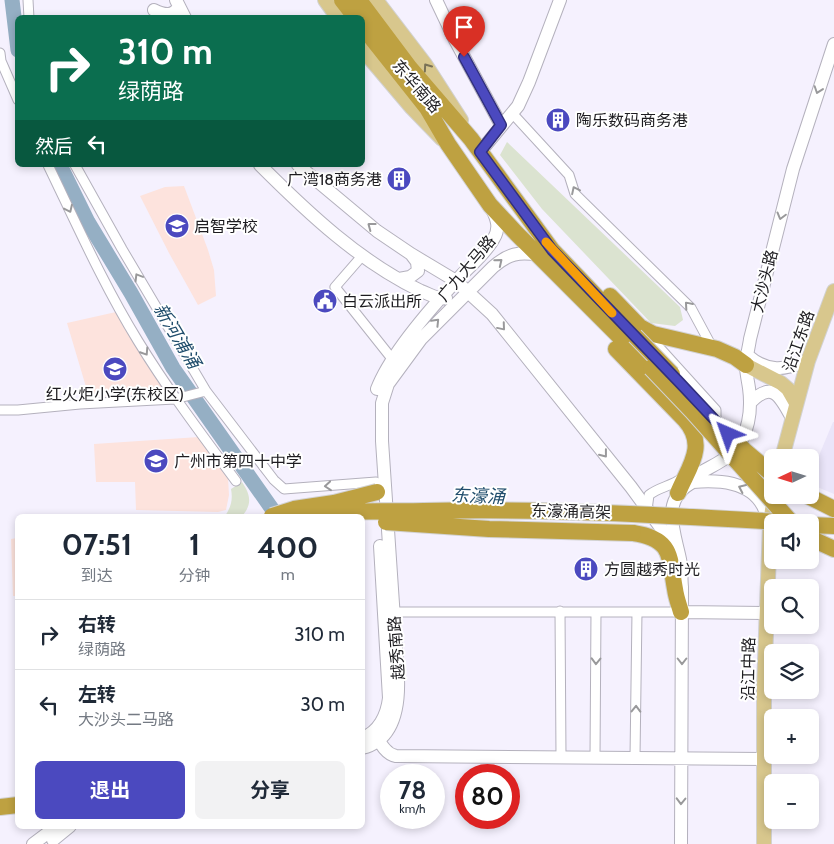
<!DOCTYPE html>
<html lang="zh">
<head>
<meta charset="utf-8">
<style>
	body { margin:0; font-family:Cabin,"Noto Sans SC",sans-serif; background:#f2f2f3; color:#1f2937; height:100vh; display:flex; flex-direction:column; font-size:19px; white-space:nowrap }
	* { box-sizing:border-box; margin:0 }
	p { font-size:16px; color:#747a83 }
	.icon { flex:none; width:28px; height:28px; fill:none; stroke:currentColor; stroke-width:2; stroke-linecap:round; stroke-linejoin:round }
	.map { position:relative; flex:1; overflow:hidden }
	.panel { position:absolute; left:15px; top:514px; width:350px; height:315px; display:flex; flex-direction:column; background:#fff; border-radius:8px; box-shadow:0 2px 8px #0003 }
	.panel>* { flex:none }
	.top-card { position:absolute; left:15px; top:15px; width:350px; height:152px; border-radius:8px; box-shadow:0 2px 8px #0003; background:#0b6e4f; color:#fff; overflow:hidden }
	.needle { width:32px; rotate:266deg }
	.tools { position:absolute; left:764px; top:449px; display:grid; gap:10px }
	.tools a { display:grid; place-items:center; width:55px; height:55px; border-radius:8px; background:#fff; box-shadow:0 2px 8px #0003; font-size:25px }
	.speed { position:absolute; left:380px; top:764px; display:flex; gap:10px; font-size:25px; font-weight:700; text-align:center }
	.speed>* { display:grid; place-content:center; width:65px; height:65px; border-radius:50%; background:#fff; box-shadow:0 2px 8px #0003; line-height:1 }
	.speed small { font-size:12px; font-weight:400 }
	.speed .limit { border:8px solid #d22; background:#fff; color:#111 }
	.pin { position:absolute; display:grid; place-items:center; width:42px; height:42px; color:#fff; margin:-51px -21px; border-radius:50% 50% 50% 0; rotate:-45deg; box-shadow:0 0 5px #0007 }
	.pin .icon { rotate:45deg }
	.me { position:absolute; width:55px; margin:-28px; rotate:317deg; stroke-linejoin:round; filter:drop-shadow(0 0 4px #0008) }
	.turn { display:flex; align-items:center; gap:18px; height:105px; padding:0 20px; font-size:22px }
	.turn .icon { width:65px; height:65px; stroke-width:2.5 }
	.turn b { display:block; font-size:35px; line-height:42px }
	.then { display:flex; align-items:center; height:48px; padding:0 20px; background:#0003; gap:10px; font-size:19px }
	.eta { display:flex; justify-content:space-evenly; align-items:center; height:85px; text-align:center }
	.eta b { font-size:30px; font-weight:700; line-height:35px }
	.action { display:flex; gap:10px; margin-top:auto; padding:10px 20px }
	.action a { flex:1; height:58px; border-radius:8px; background:#4b49bf; color:#fff; font-size:20px; font-weight:700; line-height:58px; text-align:center }
	.action a+a { background:#f2f2f3; color:#1f2937 }
	ul { padding:0; list-style:none }
	li { display:flex; align-items:center; gap:15px; height:70px; padding:0 20px; border-top:1px solid #e0e1e3 }
	li div { flex:1 }
	li b { display:block; font-size:19px }
	li em { font-style:normal }
	.map>svg:first-child { display:block }
	.built { fill:#eae5f9 }
	.education { fill:#fde3dd }
	.green { fill:#dbe3d0 }
	.lines { fill:none; stroke-linecap:round; stroke-linejoin:round }
	.river { stroke:#95afc4; stroke-width:15 }
	.street-casing { stroke:#b4b1bd; stroke-width:11 }
	.secondary-casing { stroke:#b4b1bd; stroke-width:14 }
	.primary-casing { stroke:#d2d2d2; stroke-width:16 }
	.highway-casing { stroke:#d2d2d2; stroke-width:18 }
	.street { stroke:#fff; stroke-width:9 }
	.secondary { stroke:#fff; stroke-width:12 }
	.primary { stroke:#d8c78d; stroke-width:14 }
	.highway { stroke:#bea141; stroke-width:16 }
	.highway-bridge-casing { stroke:#d2d2d2; stroke-width:18; stroke-linecap:butt }
	.highway-bridge { stroke:#bea141; stroke-width:16 }
	.oneway { stroke:#7a7256 }
	.oneway2 { stroke:#99999b }
	.route-casing { stroke:#312f7c; stroke-width:12 }
	.route { stroke:#4b49bf; stroke-width:9 }
	.slow { stroke:#f59e0b; stroke-width:9 }
	.labels { text-anchor:middle; stroke-width:4; stroke-linejoin:round; paint-order:stroke }
	.street-label { font-size:16px; fill:#1d1c20; stroke:#fff }
	.poi-label { font-size:16px; fill:#1d1c20; stroke:#fff; text-anchor:start }
	.water-label { font-size:18px; font-style:italic; fill:#204d6c; stroke:#fff }
</style>
</head>
<body>
<div class="map">
<svg width="834" height="844" viewBox="0 0 834 844">
	<rect width="100%" height="100%" fill="#f5f1fe"/>
	<!-- built -->
	<path class="built" d="M833 422H834V494L810 484V477Z"/>
	<!-- education -->
	<path class="education" d="M184 186 208 250 214 270 216 296 198 305 169 253 140 196 165 187Z
		M116 312 139 352 162 386 155 394 89 397 67 323Z
		M199 437 228 478 229 495 226 510 218 512 136 510 135 482H96L94 444Z
		M17 538V596H13L11 539Z"/>
	<!-- green -->
	<path class="green" d="M507 142 680 307 683 320 675 326 651 323 542 209 500 155Z
		M242 482C250 494 253 504 242 516H225C231 507 233 500 231 489Z"/>
	<g class="lines">
		<!-- river -->
		<path class="river" d="M12 0 18 50
			M60 165 88 222 131 293 173 368 277 516"/>
		<defs>
			<path id="street" d="M28 0 29 18
				M0 53 1 61 18 100
				M512 113 569 175 575 194 691 308 712 347
				M48 165C76 223 104 286 138 341 168 390 202 435 236 481
				M75 165 122 249 206 391 274 480 284 489 376 482
				M362 256 335 287 393 360
				M648 335 716 410V417L704 427
				M0 410H18L80 404 175 399 206 391
				M647 510 649 495C659 487 672 486 682 478
				M560 611 561 756
				M389 612H681
				M595 757 596 612
				M635 757 637 612"/>
			<path id="secondary" d="M176 0 185 18
				M436 0 455 40 501 125
				M154 10C164 15 174 17 179 6
				M480 152 518 106 529 82 560 0
				M260 165C308 213 360 262 421 291 430 294 437 300 446 298
				M298 165 377 231 411 254 456 281 492 314 631 487 672 543 680 561
				M399 279 410 277 418 271 417 262 411 254
				M747 355C767 373 785 370 808 361
				M377 389C390 355 431 308 456 281 468 267 485 255 494 238 500 228 497 219 492 209
				M750 403C773 379 781 398 792 418
				M682 488C695 471 717 467 732 453 749 436 752 410 749 388 748 381 746 373 746 365 746 357 749 347 750 339L793 169 834 44
				M681 612 767 613
				M375 733C380 742 385 754 396 756L763 759
				M362 738C379 732 387 715 389 698L380 546
				M362 748C394 740 399 706 398 678L382 441V403L388 384 421 339 493 267C508 254 519 251 539 255
				M53 840 70 826
				M33 844 57 826
				M681 844 682 587C681 578 682 568 680 559 674 530 660 499 693 482 718 480 750 481 763 506 766 512 768 519 770 525"/>
			<path id="primary" d="M325 0 338 18
				M376 0 425 64 461 120
				M362 49 412 108 442 139
				M746 365 781 383 788 389 796 403
				M782 458 808 361 834 291
				M764 844V688L770 525 772 510"/>
			<path id="highway" d="M342 0 356 18
				M359 0 410 68 471 139 552 250 614 315
				M362 26 427 108 448 144 490 205 517 234 651 368
				M610 296 640 327 653 334 717 349 735 357 746 365
				M616 349 685 420C708 446 688 468 678 493
				M806 495 834 509
				M810 525 834 526
				M633 533C674 539 669 558 675 589 676 597 679 605 681 612
				M810 538 834 549
				M0 807 18 805"/>
		</defs>
		<!-- street casing -->
		<use href="#street" class="street-casing"/>
		<!-- secondary casing -->
		<use href="#secondary" class="secondary-casing"/>
		<!-- primary casing -->
		<use href="#primary" class="primary-casing"/>
		<!-- highway casing -->
		<use href="#highway" class="highway-casing"/>
		<!-- street -->
		<use href="#street" class="street"/>
		<!-- secondary -->
		<use href="#secondary" class="secondary"/>
		<!-- primary -->
		<use href="#primary" class="primary"/>
		<!-- highway -->
		<use href="#highway" class="highway"/>
		<defs>
			<path id="highway-bridge" d="M635 336 672 374
				M651 368 692 411 791 522
				M721 427 744 450 772 474
				M272 516 294 509 334 503 377 492
				M303 516C342 509 384 512 424 511 543 508 661 515 780 522
				M386 522 489 529 633 533"/>
		</defs>
		<!-- highway-bridge casing -->
		<use href="#highway-bridge" class="highway-bridge-casing"/>
		<!-- highway-bridge -->
		<use href="#highway-bridge" class="highway-bridge"/>
	</g>
	<!-- one-way arrows -->
	<defs><path id="oneway-chevron" d="M-2-3.5L2.5 0L-2 3.5" fill="none" stroke-width="1.6" stroke-linecap="round" stroke-linejoin="round" transform="scale(1.25)"/></defs>
	<use class="oneway" href="#oneway-chevron" transform="translate(427 67) rotate(-125)"/>
	<g class="oneway2">
		<use href="#oneway-chevron" transform="translate(818 90) rotate(109)"/>
		<use href="#oneway-chevron" transform="translate(575 190) rotate(-116)"/>
		<use href="#oneway-chevron" transform="translate(69 209) rotate(65)"/>
		<use href="#oneway-chevron" transform="translate(781 216) rotate(105)"/>
		<use href="#oneway-chevron" transform="translate(371 226) rotate(-143)"/>
		<use href="#oneway-chevron" transform="translate(499 262) rotate(-39)"/>
		<use href="#oneway-chevron" transform="translate(138 277) rotate(-121)"/>
		<use href="#oneway-chevron" transform="translate(688 305) rotate(-131)"/>
		<use href="#oneway-chevron" transform="translate(436 322) rotate(-46)"/>
		<use href="#oneway-chevron" transform="translate(502 327) rotate(50)"/>
		<use href="#oneway-chevron" transform="translate(145 352) rotate(57)"/>
		<use href="#oneway-chevron" transform="translate(604 454) rotate(52)"/>
		<use href="#oneway-chevron" transform="translate(328 486) rotate(175)"/>
		<use href="#oneway-chevron" transform="translate(742 488) rotate(-155)"/>
		<use href="#oneway-chevron" transform="translate(596 661) rotate(91)"/>
		<use href="#oneway-chevron" transform="translate(682 661) rotate(90)"/>
		<use href="#oneway-chevron" transform="translate(636 709) rotate(-89)"/>
		<use href="#oneway-chevron" transform="translate(681 801) rotate(91)"/>
	</g>
	<g class="lines">
		<defs>
			<path id="route" d="M464 57 501 125 480 152 552 250 680 383 728 434"/>
		</defs>
		<!-- route casing -->
		<use href="#route" class="route-casing"/>
		<!-- route -->
		<use href="#route" class="route"/>
		<!-- slow -->
		<path class="slow" d="M546 242 612 313"/>
	</g>
	<!-- icons -->
	<defs>
		<symbol id="building-disc" viewBox="-11 -11 22 22"><circle r="9.5" fill="#4b49bf" stroke="#fff"/><path d="M-4-6H4V6H1V3H-1V6H-4ZM-2.5-4.3h1.7v1.8h-1.7ZM.8-4.3h1.7v1.8H.8ZM-2.5-1h1.7V.8h-1.7ZM.8-1h1.7V.8H.8Z" fill="#fff"/></symbol>
		<symbol id="school-disc" viewBox="-11 -11 22 22"><circle r="9.5" fill="#4b49bf" stroke="#fff"/><path d="M0-5L7-2L0 1L-7-2ZM-4 1L0 2.5L4 1V4Q0 6-4 4Z" fill="#fff"/></symbol>
		<symbol id="civic-disc" viewBox="-11 -11 22 22"><circle r="9.5" fill="#4b49bf" stroke="#fff"/><path d="M-.6-6.5H3V-4.5H.6V-3L4-1V1h2V6H-6V1h2V-1L-.6-3ZM-1.2 2.5V6h2.4V2.5Z" fill="#fff"/></symbol>
	</defs>
	<g fill-rule="evenodd">
		<use href="#building-disc" x="544" y="106" width="28" height="28"/>
		<use href="#building-disc" x="385" y="165" width="28" height="28"/>
		<use href="#school-disc" x="163" y="212" width="28" height="28"/>
		<use href="#civic-disc" x="311" y="287" width="28" height="28"/>
		<use href="#school-disc" x="101" y="355" width="28" height="28"/>
		<use href="#school-disc" x="142" y="447" width="28" height="28"/>
		<use href="#building-disc" x="572" y="555" width="28" height="28"/>
	</g>
	<g class="labels">
		<!-- street labels -->
		<g class="street-label">
			<text transform="translate(417 86) rotate(49)" y="6">东华南路</text>
			<text transform="translate(466 268) rotate(-50)" y="6">广九大马路</text>
			<text transform="translate(764 281) rotate(-76)" y="6">大沙头路</text>
			<text transform="translate(798 341) rotate(-71)" y="6">沿江东路</text>
			<text transform="translate(571 511) rotate(1)" y="6">东濠涌高架</text>
			<text transform="translate(396 648) rotate(-94)" y="6">越秀南路</text>
			<text transform="translate(748 669) rotate(-89)" y="6">沿江中路</text>
		</g>
		<!-- poi labels -->
		<g class="poi-label">
			<text x="576" y="126">陶乐数码商务港</text>
			<text x="382" y="185" text-anchor="end">广湾18商务港</text>
			<text x="194" y="232">启智学校</text>
			<text x="342" y="307">白云派出所</text>
			<text x="115" y="400" text-anchor="middle">红火炬小学(东校区)</text>
			<text x="174" y="467">广州市第四十中学</text>
			<text x="604" y="575">方圆越秀时光</text>
		</g>
		<!-- water labels -->
		<g class="water-label">
			<text transform="translate(177 336) rotate(59)" y="6">新河浦涌</text>
			<text transform="translate(478 496) rotate(2)" y="6">东濠涌</text>
		</g>
	</g>
</svg>
<div class="tools">
<a><svg class="needle" viewBox="-14 -14 28 28"><path d="M0-13l5 13h-10z" fill="#e53935"/><path d="M0 13l5-13h-10z" fill="#747a83"/></svg></a>
<a><svg class="icon" aria-label="sound" viewBox="0 0 24 24"><path d="M4 9h4l5-4v14l-5-4H4zM17 9q2 3 0 6"/></svg></a>
<a><svg class="icon" aria-label="search" viewBox="0 0 24 24"><circle cx="10" cy="10" r="6"/><path d="M15 15l6 6"/></svg></a>
<a><svg class="icon" aria-label="layers" viewBox="0 0 24 24"><path d="M12 4l9 5-9 5-9-5zM3 14l9 5 9-5"/></svg></a>
<a>+</a>
<a>−</a>
</div>
<div class="speed"><div>78<small>km/h</small></div><div class="limit">80</div></div>
<div class="pin" style="left:464px;top:57px;background:#d93025"><svg class="icon" aria-label="arrive" viewBox="0 0 24 24"><path d="M6 21V4h12l-3 4 3 4H6"/></svg></div>
<svg class="me" style="left:728px;top:434px" viewBox="-20 -20 40 40"><path d="M0-17L14 15 0 8-14 15z" fill="#4b49bf" stroke="#fff" stroke-width="4"/></svg>
<div class="top-card">
<div class="turn"><svg class="icon" aria-label="right" viewBox="0 0 24 24"><path d="M7 20v-9h11M14 6l5 5-5 5"/></svg><div><b>310 m</b>绿荫路</div></div>
<div class="then">然后<svg class="icon" aria-label="left" viewBox="0 0 24 24"><path d="M17 20v-9H6M10 6l-5 5 5 5"/></svg></div>
</div>
<section class="panel">
<div class="eta">
<div><b>07:51</b><p>到达</p></div>
<div><b>1</b><p>分钟</p></div>
<div><b>400</b><p>m</p></div>
</div>
<ul>
<li><svg class="icon" aria-label="right" viewBox="0 0 24 24"><path d="M7 20v-9h11M14 6l5 5-5 5"/></svg><div><b>右转</b><p>绿荫路</p></div><em>310 m</em></li>
<li><svg class="icon" aria-label="left" viewBox="0 0 24 24"><path d="M17 20v-9H6M10 6l-5 5 5 5"/></svg><div><b>左转</b><p>大沙头二马路</p></div><em>30 m</em></li>
</ul>
<div class="action"><a>退出</a><a>分享</a></div>
</section>
</div>
</body>
</html>
